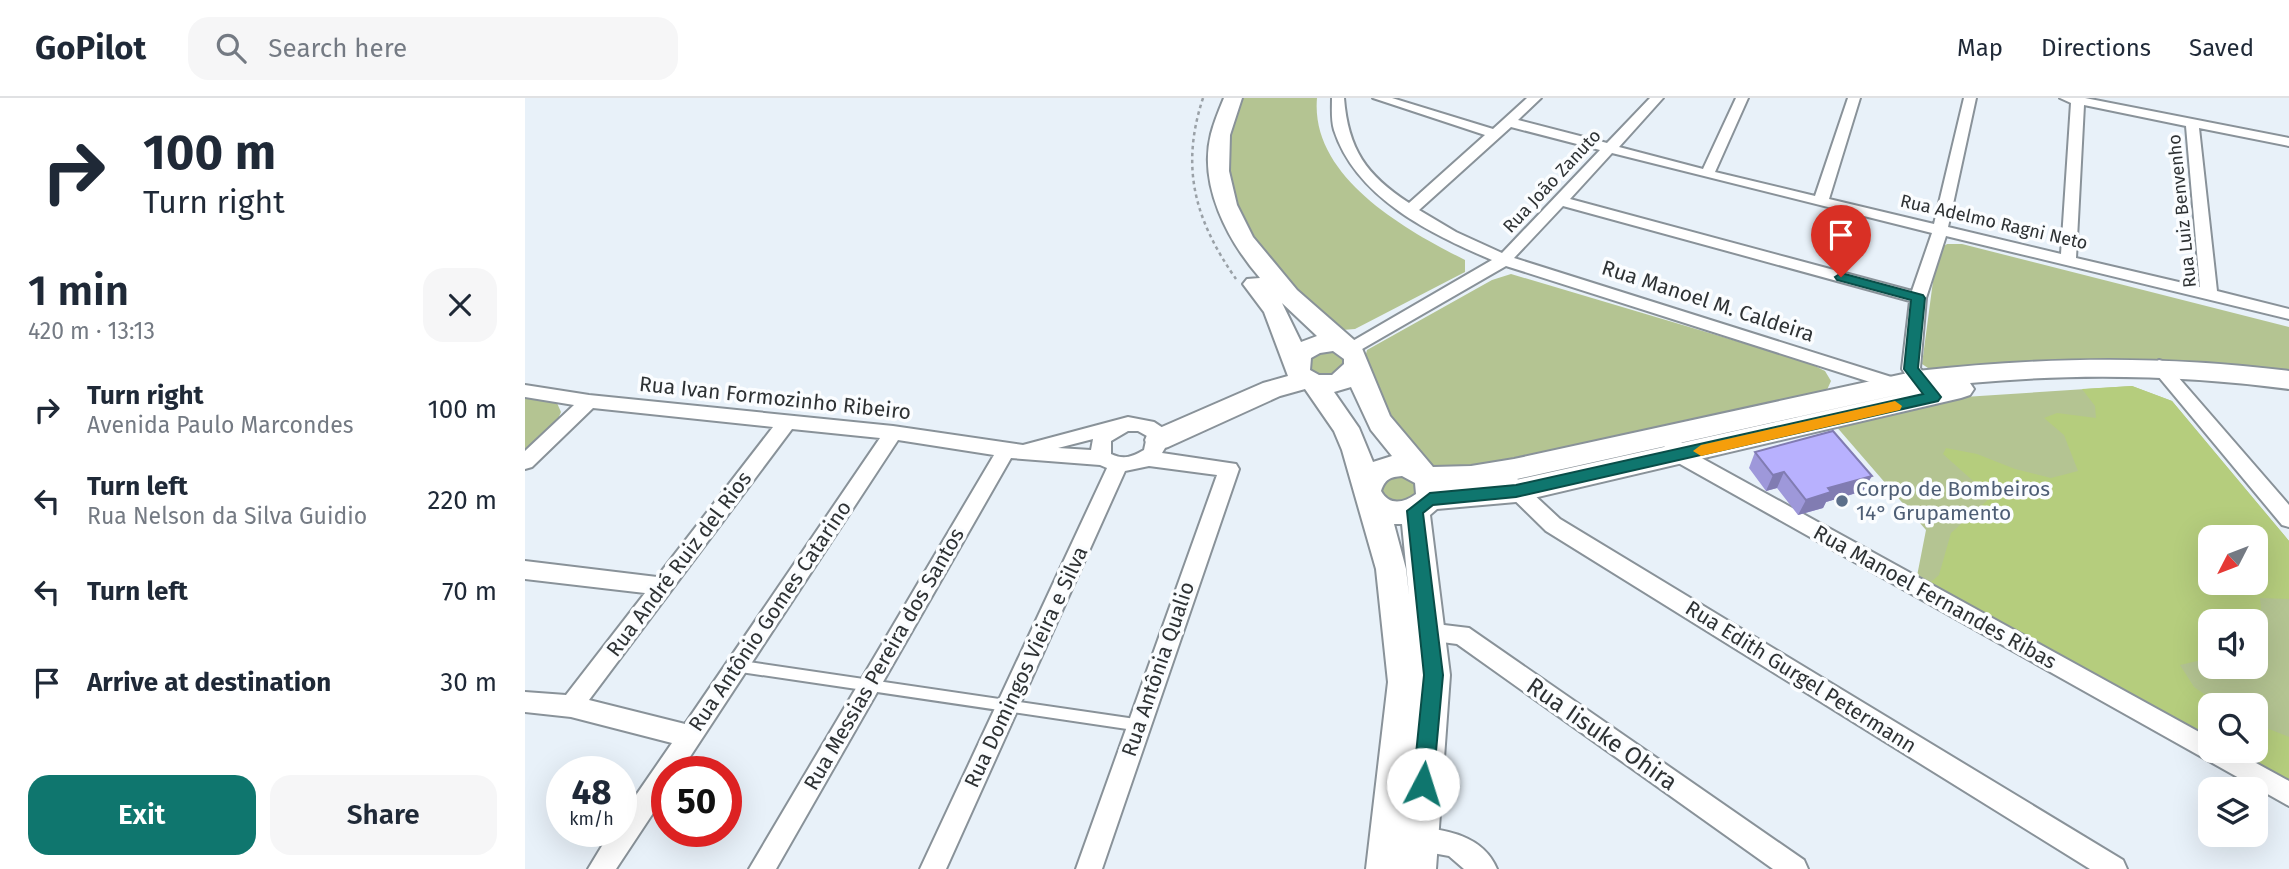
<!DOCTYPE html>
<html lang="en">
<head>
<meta charset="utf-8">
<style>
	body { margin:0; font-family:"Fira Sans",sans-serif; background:#f6f6f7; color:#1f2937; height:100vh; display:flex; flex-direction:column; font-size:26px; white-space:nowrap }
	* { box-sizing:border-box; margin:0 }
	p { font-size:23px; color:#747a83 }
	.icon { flex:none; width:38px; height:38px; fill:none; stroke:currentColor; stroke-width:2; stroke-linecap:round; stroke-linejoin:round }
	.map { position:relative; flex:1; overflow:hidden }
	.panel { display:flex; flex-direction:column; background:#fff; width:525px }
	.panel>* { flex:none }
	.guide { background:#fff; color:#1f2937; overflow:hidden }
	.needle { width:46px; rotate:228deg }
	.buttons { position:absolute; left:1673px; top:427px; display:grid; gap:14px }
	.buttons a { display:grid; place-items:center; width:70px; height:70px; border-radius:14px; background:#fff; box-shadow:0 7px 28px #0002; font-size:35px }
	.speed { position:absolute; left:21px; top:658px; display:flex; gap:14px; font-size:35px; font-weight:700; text-align:center }
	.speed>* { display:grid; place-content:center; width:91px; height:91px; border-radius:50%; background:#fff; box-shadow:0 7px 28px #0002; line-height:1 }
	.speed small { font-size:18px; font-weight:400 }
	.speed .limit { border:10px solid #d22; background:#fff; color:#111 }
	.pin { position:absolute; display:grid; place-items:center; width:60px; height:60px; color:#fff; margin:-72px -30px; border-radius:50% 50% 50% 0; rotate:-45deg; box-shadow:0 0 7px #0007 }
	.pin .icon { rotate:45deg }
	.me { position:absolute; width:77px; margin:-38px; rotate:5deg; stroke-linejoin:round; filter:drop-shadow(0 0 5px #0008) }
	.turn { display:flex; align-items:center; gap:24px; height:147px; padding:0 28px; font-size:32px }
	.turn .icon { width:91px; height:91px; stroke-width:2.5 }
	.turn b { display:block; font-size:49px; line-height:60px }
	.round { display:grid; place-items:center; flex:none; width:74px; height:74px; border-radius:21px; background:#f6f6f7 }
	.overview { display:flex; align-items:center; justify-content:space-between; height:119px; padding:0 28px }
	h1 { font-size:42px; font-weight:600; line-height:52px }
	.cta { display:flex; gap:14px; margin-top:auto; padding:14px 28px }
	.cta a { flex:1; height:80px; border-radius:21px; background:#0f766e; color:#fff; font-size:28px; font-weight:600; line-height:80px; text-align:center }
	.cta a+a { background:#f6f6f7; color:#1f2937 }
	ul { padding:0; list-style:none }
	li { display:flex; align-items:center; gap:21px; height:91px; padding:0 28px }
	li div { flex:1 }
	li b { display:block; font-size:26px }
	li em { font-style:normal }
	header { display:flex; align-items:center; gap:42px; box-sizing:border-box; height:98px; padding:0 35px; background:#fff; border-bottom:2px solid #e0e1e3 }
	header strong { font-size:33px }
	nav { display:flex; gap:38px; margin-inline-start:auto; font-size:24px }
	.search { width:490px; height:63px; background:#f6f6f7; display:flex; align-items:center; gap:18px; box-sizing:border-box; padding:0 24px; border-radius:21px; color:#747a83; font-size:26px }
	main { display:flex; flex:1; min-height:0 }
	.map>svg:first-child { display:block }
	.green { fill:#b4c492; fill-rule:evenodd }
	.forest { fill:#b5cd7d; fill-rule:evenodd }
	.lines { fill:none; stroke-linecap:round; stroke-linejoin:round }
	.lane-casing { stroke:#899299; stroke-width:15 }
	.street-casing { stroke:#899299; stroke-width:4 }
	.secondary-casing { stroke:#899299; stroke-width:4 }
	.path { stroke:#9aa1a7; stroke-width:2.5; stroke-dasharray:3.5 3.5; stroke-linecap:butt }
	.lane { stroke:#fff; stroke-width:11 }
	.street { fill:#fff; fill-rule:evenodd }
	.secondary { fill:#fff; fill-rule:evenodd }
	.wall { fill:#9e98da }
	.shaded-wall { fill:#817cb2 }
	.building { fill:#b8b1fe; stroke:#817cb2; stroke-width:2 }
	.route { fill:#0f766e; stroke:#0a4d48; stroke-width:2 }
	.slow { fill:#f59e0b }
	.service-dot { fill:#5c6f8a; stroke:#fbfdff; stroke-width:2.5 }
	.labels { text-anchor:middle; stroke-width:7; stroke-linejoin:round; paint-order:stroke }
	.far-street-label { font-size:18px; fill:#2e3234; stroke:#fbfdff }
	.street-label { font-size:21px; fill:#2e3234; stroke:#fbfdff }
	.service-label { font-size:21px; fill:#4e5e75; stroke:#fbfdff; text-anchor:start }
	.near-street-label { font-size:24px; fill:#2e3234; stroke:#fbfdff }
</style>
</head>
<body>
<header>
<strong>GoPilot</strong>
<div class="search"><svg class="icon" aria-label="search" viewBox="0 0 24 24"><circle cx="10" cy="10" r="6"/><path d="M15 15l6 6"/></svg>Search here</div>
<nav><a>Map</a><a>Directions</a><a>Saved</a></nav>
</header>
<main>
<section class="panel">
<div class="guide">
<div class="turn"><svg class="icon" aria-label="right" viewBox="0 0 24 24"><path d="M7 20v-9h11M14 6l5 5-5 5"/></svg><div><b>100 m</b>Turn right</div></div>
</div>
<div class="overview"><div><h1>1 min</h1><p>420 m · 13:13</p></div><a class="round"><svg class="icon" aria-label="close" viewBox="0 0 24 24"><path d="M6 6l12 12M18 6L6 18"/></svg></a></div>
<ul>
<li><svg class="icon" aria-label="right" viewBox="0 0 24 24"><path d="M7 20v-9h11M14 6l5 5-5 5"/></svg><div><b>Turn right</b><p>Avenida Paulo Marcondes</p></div><em>100 m</em></li>
<li><svg class="icon" aria-label="left" viewBox="0 0 24 24"><path d="M17 20v-9H6M10 6l-5 5 5 5"/></svg><div><b>Turn left</b><p>Rua Nelson da Silva Guidio</p></div><em>220 m</em></li>
<li><svg class="icon" aria-label="left" viewBox="0 0 24 24"><path d="M17 20v-9H6M10 6l-5 5 5 5"/></svg><div><b>Turn left</b></div><em>70 m</em></li>
<li><svg class="icon" aria-label="arrive" viewBox="0 0 24 24"><path d="M6 21V4h12l-3 4 3 4H6"/></svg><div><b>Arrive at destination</b></div><em>30 m</em></li>
</ul>
<div class="cta"><a>Exit</a><a>Share</a></div>
</section>
<div class="map">
<svg width="1764" height="771" viewBox="0 0 1764 771">
	<rect width="100%" height="100%" fill="#e8f1f9"/>
	<!-- green -->
	<path class="green" d="M714 0H792C785 79 881 132 940 162V174L830 231 817 232 797 223 727 145 709 106 701 67 703 32Z
		M1422 146H1437L1764 229V278L1669 266 1561 261 1406 272 1397 266 1412 153Z
		M986 176 1282 264 1300 273 1306 283 1301 294 925 373 899 368 868 339 838 267 842 252 967 182Z
		M802 253C811 254 818 256 819 267L812 276 798 280 784 275 782 260Z
		M1607 288 1647 303 1764 443V683L1709 653H1731V607H1685V640L1392 478 1401 432 1310 327 1439 299ZM1685 439H1731V485H1685ZM1685 523H1731V569H1685Z
		M0 300 32 305 36 314 33 321 0 354Z
		M875 377 888 382 891 393C886 406 875 405 863 404L854 395 861 380Z"/>
	<!-- forest -->
	<path class="forest" d="M1607 288 1647 303 1764 443V501L1735 500 1736 510 1731 524 1685 523V560L1655 567 1669 589 1695 607H1685V640L1405 485 1414 477 1426 435 1466 399 1418 356 1421 350 1452 356 1490 371 1526 380 1553 373 1539 337 1519 320 1532 315 1571 320 1570 308 1557 291ZM1685 439H1731V485H1685Z
		M1731 626 1764 639V683L1709 653H1731Z"/>
	<g class="lines">
		<defs>
			<path id="lane" d="M213 568 613 627"/>
			<path id="street" d="M807 0H819C823 51 841 77 884 105L960 37 848 0H867L968 31 1002 0H1016L993 22 1082 45 1125 0H1138L1094 49 1178 71 1211 0H1223L1190 74 1290 98 1323 0H1335L1304 101 1409 126 1439 0H1451L1423 129 1536 156 1546 5 1535 0H1560L1764 40V48L1674 30 1692 193 1764 211V221L1421 138 1401 200 1395 270 1412 293 1409 297C1394 302 1385 283 1377 271L1385 203 1038 108 989 160 1379 283 1386 291 1383 295H1371L1367 291 981 168 825 258 819 256 816 252 819 248 967 162C906 136 831 100 809 32 806 22 807 10 807 0ZM1559 7 1661 28 1675 189 1551 160ZM986 29 1075 52 977 155 931 134 894 112ZM1087 55 1407 135 1387 193 1045 101Z
				M1634 262 1640 264 1764 407V429L1757 427 1628 272 1625 268Z
				M0 287 64 297 368 328 498 347 603 319 629 324 638 330 640 350 637 355 711 366 714 371 577 771H551L692 377 624 368 600 373 421 771H395L582 370 575 367 486 360 251 771H224L469 357 373 342 155 674H142V694L91 771H63L86 733H96V719L147 645 46 619 0 614V594L41 597 120 495 0 481V463L132 479 248 329 68 310 7 369 0 371V353L49 307 0 299ZM267 331 355 340 160 626 64 602ZM603 333H613L622 338 619 352C607 359 599 362 586 356V343ZM568 341 566 352 533 350Z
				M1147 339 1154 341 1162 352 1685 640V653H1709L1764 683V708L1148 362 1138 346 1140 341Z
				M983 377 990 379 1035 421 1598 762 1602 771H1565L1021 433 976 389 973 384 976 379Z
				M894 524 944 530 1279 762 1283 771H1248L932 546 886 540 883 533 886 526Z
				M889 728C921 732 958 737 972 771H939L924 758 880 750 876 741 880 732Z"/>
			<path id="secondary" d="M699 0H717L705 37 704 73 712 107 728 139 772 192 836 248 865 318 908 369 946 368 989 361 1392 273C1517 259 1639 257 1764 273V291C1657 277 1552 275 1445 285L1449 291 1445 297 1436 300 991 404 912 411 905 417 925 577 911 771H841L863 584 851 471 817 352 809 333 780 291 755 298 643 349 633 352 623 349 620 342 623 335 738 285 763 278 739 214 718 186 722 181 735 180C703 143 673 87 686 36 689 24 694 12 699 0ZM757 205 792 238 776 244ZM808 253 819 261V266L807 277H794L785 272 786 260 795 255ZM826 289 846 332 867 358 848 364 834 330 809 294ZM1403 290 991 382 983 383ZM877 378 890 385 891 396C879 405 864 408 856 393 860 381 865 379 877 378ZM869 426H877L884 497 881 471Z"/>
		</defs>
		<!-- lane casing -->
		<use href="#lane" class="lane-casing"/>
		<!-- street casing -->
		<use href="#street" class="street-casing"/>
		<!-- secondary casing -->
		<use href="#secondary" class="secondary-casing"/>
		<!-- path -->
		<path class="path" d="M678 0C655 70 670 122 711 181"/>
		<!-- lane -->
		<use href="#lane" class="lane"/>
		<!-- street -->
		<use href="#street" class="street"/>
		<!-- secondary -->
		<use href="#secondary" class="secondary"/>
	</g>
	<!-- wall -->
	<path class="wall" d="M1230 354 1338 393 1301 404 1298 410 1273 417 1252 390 1241 393 1224 370Z"/>
	<!-- shaded-wall -->
	<path class="shaded-wall" d="M1259 374 1252 390 1241 393 1248 377Z
		M1347 378 1338 393 1301 404 1298 410 1273 417 1281 402 1303 390Z"/>
	<!-- building -->
	<path class="building" d="M1308 333 1347 378 1303 390 1306 394 1281 402 1259 374 1248 377 1230 354Z"/>
	<!-- route -->
	<path class="route" d="M1316 175 1398 197 1400 200 1393 270 1413 295 1416 299 1413 303 991 399 908 407 898 415 918 577 908 686 905 693 898 696 891 693 888 686 899 577 882 413 905 395 991 387 1398 296 1379 271 1386 202 1312 182 1310 179Z"/>
	<!-- slow -->
	<path class="slow" d="M1370 303 1377 308 1375 312 1176 358 1168 353 1176 347Z"/>
	<!-- markers -->
	<circle class="service-dot" cx="1317" cy="403" r="7"/>
	<g class="labels">
		<!-- far-street labels -->
		<g class="far-street-label">
			<text transform="translate(1027 83) rotate(-47)" y="6">Rua João Zanuto</text>
			<text transform="translate(1657 113) rotate(-96)" y="6">Rua Luiz Benvenho</text>
			<text transform="translate(1469 124) rotate(13)" y="6">Rua Adelmo Ragni Neto</text>
		</g>
		<!-- street labels -->
		<g class="street-label">
			<text transform="translate(1183 203) rotate(18)" y="7">Rua Manoel M. Caldeira</text>
			<text transform="translate(250 300) rotate(6)" y="7">Rua Ivan Formozinho Ribeiro</text>
			<text transform="translate(154 466) rotate(-53)" y="7">Rua André Ruiz del Rios</text>
			<text transform="translate(1410 499) rotate(29)" y="7">Rua Manoel Fernandes Ribas</text>
			<text transform="translate(245 518) rotate(-56)" y="7">Rua Antônio Gomes Catarino</text>
			<text transform="translate(359 561) rotate(-60)" y="7">Rua Messias Pereira dos Santos</text>
			<text transform="translate(501 569) rotate(-65)" y="7">Rua Domingos Vieira e Silva</text>
			<text transform="translate(633 571) rotate(-71)" y="7">Rua Antônia Qualio</text>
			<text transform="translate(1276 579) rotate(32)" y="7">Rua Edith Gurgel Petermann</text>
		</g>
		<!-- service labels -->
		<g class="service-label">
			<text x="1331" y="398">Corpo de Bombeiros<tspan x="1331" dy="24">14° Grupamento</tspan></text>
		</g>
		<!-- near-street labels -->
		<g class="near-street-label">
			<text transform="translate(1077 636) rotate(35)" y="8">Rua Iisuke Ohira</text>
		</g>
	</g>
</svg>
<div class="buttons">
<a><svg class="needle" viewBox="-14 -14 28 28"><path d="M0-13l5 13h-10z" fill="#e53935"/><path d="M0 13l5-13h-10z" fill="#747a83"/></svg></a>
<a><svg class="icon" aria-label="sound" viewBox="0 0 24 24"><path d="M4 9h4l5-4v14l-5-4H4zM17 9q2 3 0 6"/></svg></a>
<a><svg class="icon" aria-label="search" viewBox="0 0 24 24"><circle cx="10" cy="10" r="6"/><path d="M15 15l6 6"/></svg></a>
<a><svg class="icon" aria-label="layers" viewBox="0 0 24 24"><path d="M12 4l9 5-9 5-9-5zM3 14l9 5 9-5"/></svg></a>
</div>
<div class="speed"><div>48<small>km/h</small></div><div class="limit">50</div></div>
<div class="pin" style="left:1316px;top:179px;background:#d93025"><svg class="icon" aria-label="arrive" viewBox="0 0 24 24"><path d="M6 21V4h12l-3 4 3 4H6"/></svg></div>
<svg class="me" style="left:898px;top:686px" viewBox="-20 -20 40 40"><circle r="19" fill="#fff"/><path d="M0-13L10 11 0 6-10 11z" fill="#0f766e"/></svg>
</div>
</main>
</body>
</html>
